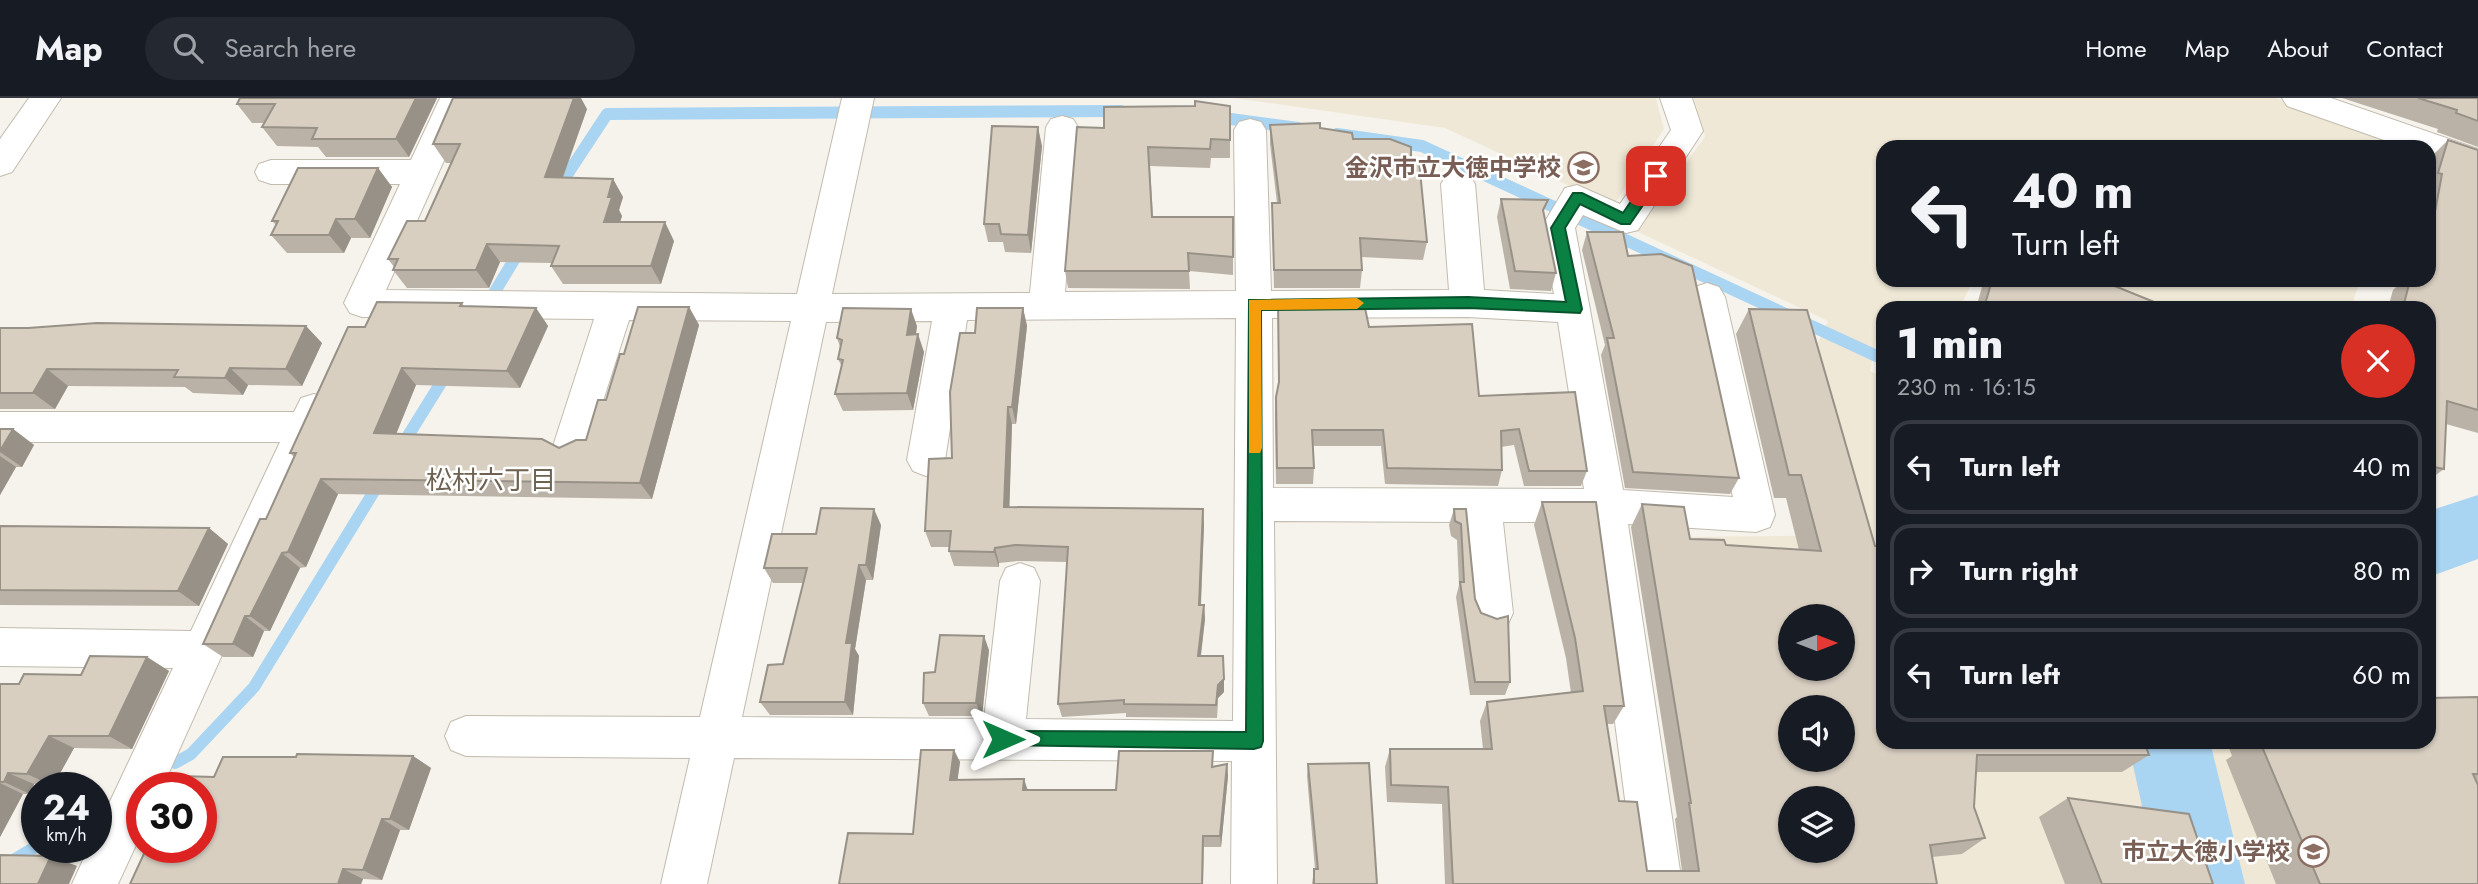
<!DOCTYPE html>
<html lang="en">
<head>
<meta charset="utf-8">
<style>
	body { margin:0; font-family:Jost,"Noto Sans JP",sans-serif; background:#242831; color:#f1f3f6; height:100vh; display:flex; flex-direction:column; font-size:26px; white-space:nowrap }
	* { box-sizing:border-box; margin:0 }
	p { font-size:23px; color:#9ea1a6 }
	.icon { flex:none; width:38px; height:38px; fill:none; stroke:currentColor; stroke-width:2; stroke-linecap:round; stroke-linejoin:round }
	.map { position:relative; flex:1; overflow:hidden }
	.drawer { position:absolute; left:1876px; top:203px; width:560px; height:448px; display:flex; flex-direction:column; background:#171b24; border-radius:21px; box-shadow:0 2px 5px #0004 }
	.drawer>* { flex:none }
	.guide { position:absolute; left:1876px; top:42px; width:560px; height:147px; border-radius:21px; box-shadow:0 2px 5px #0004; background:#171b24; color:#f1f3f6; overflow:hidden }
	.needle { width:46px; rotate:90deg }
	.tools { position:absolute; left:1778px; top:506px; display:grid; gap:14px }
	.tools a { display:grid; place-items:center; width:77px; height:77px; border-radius:50%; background:#171b24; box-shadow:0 2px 5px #0004; font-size:35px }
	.speed { position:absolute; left:21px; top:674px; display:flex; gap:14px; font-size:35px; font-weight:700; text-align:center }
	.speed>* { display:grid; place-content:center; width:91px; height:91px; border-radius:50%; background:#171b24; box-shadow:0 2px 5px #0004; line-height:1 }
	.speed small { font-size:18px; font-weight:400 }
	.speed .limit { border:10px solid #d22; background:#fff; color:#111 }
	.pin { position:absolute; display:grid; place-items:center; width:60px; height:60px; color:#fff; margin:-30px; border-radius:14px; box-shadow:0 4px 10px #0006 }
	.me { position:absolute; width:77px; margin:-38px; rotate:90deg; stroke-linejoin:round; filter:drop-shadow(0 0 5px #0008) }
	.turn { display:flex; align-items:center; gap:24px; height:147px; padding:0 21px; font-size:32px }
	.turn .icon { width:91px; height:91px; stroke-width:2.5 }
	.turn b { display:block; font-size:49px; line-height:60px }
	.round { display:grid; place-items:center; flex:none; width:74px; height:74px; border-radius:37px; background:#242831 }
	.head { display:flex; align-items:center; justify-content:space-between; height:119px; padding:0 21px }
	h1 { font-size:42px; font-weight:800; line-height:52px }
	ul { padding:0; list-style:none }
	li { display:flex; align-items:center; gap:21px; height:94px; margin:0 14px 10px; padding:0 7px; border:4px solid #363941; border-radius:21px }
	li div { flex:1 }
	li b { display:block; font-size:26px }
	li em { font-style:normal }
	header { display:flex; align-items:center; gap:42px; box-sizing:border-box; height:98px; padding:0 35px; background:#171b24; border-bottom:2px solid #363941 }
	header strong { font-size:33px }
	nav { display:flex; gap:38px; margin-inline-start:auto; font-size:24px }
	.search { width:490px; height:63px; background:#242831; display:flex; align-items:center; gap:18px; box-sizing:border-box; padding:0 24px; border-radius:38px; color:#9ea1a6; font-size:26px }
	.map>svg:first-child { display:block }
	.education { fill:#efe8d6; fill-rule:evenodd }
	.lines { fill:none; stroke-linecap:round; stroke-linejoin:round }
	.stream { stroke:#a9d4f2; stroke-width:12 }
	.river { fill:#a9d4f2; fill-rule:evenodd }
	.minor-casing { stroke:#c2bbae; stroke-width:2 }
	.minor { fill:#fff; fill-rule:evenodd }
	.wall { fill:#bab2a6 }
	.shaded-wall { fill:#979187 }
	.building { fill:#d8cfc1; stroke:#979187; stroke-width:2; fill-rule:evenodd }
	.route { fill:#0b8043; stroke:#07532c; stroke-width:2 }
	.slow { fill:#f59e0b }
	.labels { text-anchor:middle; stroke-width:5; stroke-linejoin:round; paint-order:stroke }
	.education-label { font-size:24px; font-weight:bold; fill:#785e54; stroke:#fff; text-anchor:end }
	.neighbourhood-label { font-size:26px; fill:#6e6250; stroke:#fff }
</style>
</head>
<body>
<header>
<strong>Map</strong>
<div class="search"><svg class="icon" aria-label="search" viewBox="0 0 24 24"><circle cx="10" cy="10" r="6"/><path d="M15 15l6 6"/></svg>Search here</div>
<nav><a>Home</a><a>Map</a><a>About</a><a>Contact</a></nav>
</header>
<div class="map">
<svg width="2478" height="786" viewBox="0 0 2478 786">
	<rect width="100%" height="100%" fill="#f6f3ec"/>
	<!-- education -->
	<path class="education" d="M1234 0H1656L1664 31 1613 108 1445 30Z
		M1694 0H2275L2375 35 2390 49H1883V182H1973L1960 210H1883V243L1876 241 1870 273 1883 279V644H2429L2478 607 2380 786H1747L1681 439 1862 437 1813 255 1828 223 1636 133 1705 39ZM1790 518H1843V570H1790ZM1790 609H1843V662H1790ZM1790 700H1843V752H1790Z
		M2060 182H2360L2351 210H2130Z"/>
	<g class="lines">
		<!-- stream -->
		<path class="stream" d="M1216 19 1298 30
			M1337 36 1422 48 1883 261
			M557 92 607 16 1121 13
			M488 205 520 152
			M401 349 447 275
			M175 665 191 656 254 589 381 382
			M96 712 99 710
			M0 770 37 748"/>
		<!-- river -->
		<path class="river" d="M2478 397V461L2429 479V413Z
			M2128 644H2210L2245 786H2159Z"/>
		<defs>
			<path id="minor" d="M29 0H61L12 74 0 78V41Z
				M440 0H472L386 192 797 196 842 0H874L832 196 1030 195 1046 29 1051 21 1062 18 1073 21 1078 29 1065 194 1236 193 1234 32 1239 24 1250 21 1261 24 1266 32 1271 193 1449 192 1441 86 1446 78 1458 74 1470 78 1475 86 1484 192 1554 196 1541 130 1565 90 1577 87 1620 106 1671 32 1660 0H1692L1703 33 1638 132 1626 135 1583 117 1575 130 1623 392 1733 399 1689 199 1695 189 1707 185 1719 189 1725 199 1775 417 1770 429 1756 434 1628 426 1682 786H1636L1589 424H1503L1513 515 1507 528 1493 533 1479 528 1473 515 1464 424 1274 423 1277 786H1231L1232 663 734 660 707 786H661L690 660 466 658 451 652 445 638 451 624 466 618 700 619 791 223 629 222 585 359 572 364 559 359 553 348 594 221 362 219 350 215 344 205 400 86H271L259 82 255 74 259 66 271 62H411ZM1468 219 1558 224 1584 391 1273 390 1272 220ZM1236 220 1233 623 1026 621 1040 483 1034 470 1020 465 1006 470 1000 483 984 621 742 619 826 224 932 223 907 362 913 373 926 378 939 373 945 362 967 222Z
				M2282 0H2331L2478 51V75L2429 58V49H2404L2287 8Z
				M314 296 327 300 333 311 162 690H142V734L118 786H72L89 749H96V733L173 570 0 568V530L191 533 280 344H0V314H294L301 300Z"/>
		</defs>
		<!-- minor casing -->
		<use href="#minor" class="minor-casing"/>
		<!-- minor -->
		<use href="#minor" class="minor"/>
	</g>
	<!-- wall -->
	<path class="wall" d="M437 0 409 59H326L318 49 277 48 262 29 264 25H252L237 6Z
		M2342 0H2478V49L2437 34 2438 31Z
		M1195 8H1230V60H1211L1210 70 1150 68 1153 119H1233V177L1189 173 1190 191 1068 190 1065 173 1104 30Z
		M587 11 563 80 613 81 623 99 619 112 622 118 620 124 674 143 661 186H563L551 168 552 165 500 164 489 190H407L393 172 394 169 388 161 425 123 451 65H446L433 46Z
		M1270 27 1320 30 1353 41 1411 63 1427 144 1423 162 1361 159 1362 172 1360 190H1274L1272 105H1277L1270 46Z
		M2448 42 2478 52V335L2446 326 2444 371 2429 382V210H2388L2393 192 2404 182H2429V61Z
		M1042 48 1031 155 1005 154 1003 144H988L984 126Z
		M378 70 392 89 370 140H351L344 155H287L271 137 276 127 272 123Z
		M1501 101 1544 116 1556 175 1551 193 1510 191 1497 119Z
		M1587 134 1628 158 1739 380 1730 396 1625 390 1601 257 1605 247 1582 152Z
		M1984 182H2100L2169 210H1976Z
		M462 205 464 208 536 210 548 228 520 290 416 287 396 336 559 350 586 342 606 302 624 256 689 209 699 227 652 401 338 396 306 469 300 470 270 533H264L253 559H223L203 546 266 421 294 359 290 355 365 229Z
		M1278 205 1369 229 1479 298 1587 373 1581 388H1524L1514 347 1501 349 1502 372 1498 388 1385 386 1381 348H1313L1314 370 1313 386H1276L1275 315 1276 299 1278 288Z
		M1023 210 1027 228 1016 326H1012L1009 409 1203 411 1204 427 1201 507H1204L1205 521 1201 558 1224 594 1218 600 1217 620 1126 619V615L1062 619 1058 606 1067 464 1019 463 999 465V469L954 468 949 453V449H931L925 433 952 360 975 235Z
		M1749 211 1875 448 2149 657 2122 674H1976L1974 709 1985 740 1962 756 1932 759 1937 786H1445L1442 706 1387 704 1385 669 1390 651H1483L1480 623 1487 604 1571 595 1566 560 1534 427 1542 404 1624 608 1613 626H1607L1619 703 1647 773H1682L1675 721 1677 719 1631 429 1642 406 1690 441 1726 447 1799 452 1786 400H1774L1736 236Z
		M917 228 916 237 924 254 913 312 843 313 835 296 842 269 838 261 840 249 837 240Z
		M0 230 322 245 302 288 248 287 243 297 193 295 185 289 68 288 55 311H0Z
		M0 331H13L34 347 22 369H16L0 397Z
		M1454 411H1466L1475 501 1510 584 1505 597H1470L1456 499 1459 487 1457 442 1451 438 1449 427Z
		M881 427 873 482H866L855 551 859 558 853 617H770L760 604 783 566 803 485H773L764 470 816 436Z
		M0 428 209 430 228 446 199 508 0 507Z
		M989 552 982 618H929L923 605 935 574Z
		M147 559 169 573 132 651 74 650 53 688 34 686 30 696H23L0 739V586H19L81 577Z
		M2478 599V786H2276L2226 662 2232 658 2227 644H2429Z
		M954 652 960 664 957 682 1028 692H1116L1213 668 1227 666 1228 678 1221 749H1204L1203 786H839L913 736Z
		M413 658 431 670 409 732H400L382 782 363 781 361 786 178 684 214 679 296 659Z
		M1308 666 1377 786H1312L1314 771H1315L1307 678Z
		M2068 700 2213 786H2065L2039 719Z"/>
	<!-- shaded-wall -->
	<path class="shaded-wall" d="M416 0H437L409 59 396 41Z
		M574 0H581L587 11 556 98 545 79Z
		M1038 29 1042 48 1031 155 1028 137Z
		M378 70 392 89 370 140 355 121Z
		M613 81 623 99 619 112 622 118 614 143 604 124 608 99Z
		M336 121 351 140 344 155 329 137Z
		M665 124 674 143 661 186 651 168Z
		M487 146 500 164 489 190 476 172Z
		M689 209 699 227 652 401 640 385Z
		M536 210 548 228 520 290 507 273Z
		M1023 210 1027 228 1016 326 1012 309Z
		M911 211 917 228 913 254 907 237Z
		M306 228 322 245 302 288 286 271Z
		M918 236 924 254 913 312 907 295Z
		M230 270 248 287 243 297 225 280Z
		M402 270 416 287 390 351 374 335Z
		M47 271 68 288 55 311 33 295Z
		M1008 309 1012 326 1009 424 1004 409Z
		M13 331 34 347 22 369 0 354Z
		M0 358 16 369 0 397Z
		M321 381 338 396 306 469 288 454Z
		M874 411 881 427 873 482 866 467Z
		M1203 411 1204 427 1200 522 1199 507Z
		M209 430 228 446 199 508 178 493Z
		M995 450 999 465V469L994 454Z
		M282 455 300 470 270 533 250 518Z
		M859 467 866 482 855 551 859 558 853 617 845 604 846 545Z
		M1204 507 1205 521 1199 571 1198 558Z
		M245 518 264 533 253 559 233 546Z
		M984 538 989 552 982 618 976 605Z
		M147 559 169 573 132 651 109 638Z
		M1224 581V594L1218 600 1217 620 1218 587Z
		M49 638 74 650 53 688 27 676Z
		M954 652 960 664 956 694 950 682Z
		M413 658 431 670 409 732 390 721Z
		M1227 666 1228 678 1221 749 1220 738Z
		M8 675 34 686 30 696 4 684Z
		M1024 681 1028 693 1023 692Z
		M0 685 23 696 0 739Z
		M382 721 400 732 382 782 363 772Z
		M1203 738V786H1202Z
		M51 758 77 768 69 786H38Z
		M343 771 363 781 361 786H338Z"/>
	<!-- building -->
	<path class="building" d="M240 0H416L396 41H312L317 30 262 29 275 6H237Z
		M453 0H574L545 79 613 81 608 99H612L604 124H665L651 168H551L559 148 487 146 476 172H393L398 161H388L407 123H425L460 46H433Z
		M2418 0H2478V23L2456 15 2457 12Z
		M1195 3 1230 8V42L1211 41 1210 51 1148 49 1152 119H1233V159L1188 155 1189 173H1065L1077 29 1104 30V9L1195 8Z
		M1320 25V30L1352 35 1353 41H1390L1411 49V63H1419L1427 144 1360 140 1362 172H1274L1272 105H1280L1270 27Z
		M992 28 1038 29 1028 137 1001 136 999 126H984Z
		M2448 42 2478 52V312L2447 303 2444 371 2429 368V210H2403L2410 182H2429V146L2442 76 2438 75Z
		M298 70H378L355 121H336L329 137H271L278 123H272Z
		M1501 101 1548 102 1543 112 1556 175 1515 173Z
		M1587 134H1623L1628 158 1661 156 1692 168 1739 380 1633 374 1607 240H1614Z
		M1992 182H2100L2169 210H1984Z
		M377 204 462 205 460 208 536 210 507 273 402 270 374 335 542 341 559 350 576 342H586L598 302H606L620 256H624L638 209H689L640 385 321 381 288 454 282 455 250 518H245L233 546H203L260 421H266L296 355H290L348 229H365Z
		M1278 205H1364L1369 229 1472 226 1479 298 1575 294 1587 373H1529L1519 331 1501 333 1502 372 1387 370 1383 332H1312L1314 370H1277L1276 299 1279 284Z
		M843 210 911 211 907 237 918 236 907 295 835 296 843 262 838 261 842 242 837 240Z
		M977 210H1023L1012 309H1008L1004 409 1203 411 1199 507H1204L1198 558H1223L1224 581 1218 587 1216 607 1124 606V602L1058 606 1068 449 1015 447 995 450 994 454 949 453 951 433H925L929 361 952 360 950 294 960 235H975Z
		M1749 211 1807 212 1875 448H1883V644H2144L2149 657H1977L1974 709 1985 740 1930 747 1937 786H1453L1448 689 1391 687 1390 651H1492L1487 604 1583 593 1575 540 1542 404H1596L1624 608H1604L1619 703 1637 704 1647 773H1699L1689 705H1691L1642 406 1684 409 1690 441 1724 442 1726 447 1821 453 1801 377H1789ZM1790 518H1843V570H1790ZM1790 609H1843V662H1790ZM1790 700H1843V752H1790Z
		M97 225 306 228 286 271 230 270 225 280 174 279 178 272 47 271 33 295H0V230H28Z
		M0 331H13L0 353Z
		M821 410 874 411 866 467H859L846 545H852L845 604H760L768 567 783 566 807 470H764L772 436H816Z
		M1454 411H1466L1475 501 1481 515 1497 521 1508 518 1510 584H1475L1460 484H1464L1461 426 1455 423Z
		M0 428 209 430 178 493 0 492Z
		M940 537 984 538 976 605H923L924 575 935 574Z
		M90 558 147 559 109 638H49L27 676 8 675 4 684H0V586H19L24 576 81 577Z
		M2478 599V676H2473L2478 687V786H2320L2260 644H2429V600Z
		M921 652H954L950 682 1024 681 1023 692H1116L1119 653H1213L1212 669 1227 666 1220 738H1203L1202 786H839L848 735 913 736Z
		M297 656 413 658 390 721H382L363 772 343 771 338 786H130L147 749H201V690H161L164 684H178L180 678 214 679 223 659H296Z
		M1369 665 1377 786H1314V771H1318L1308 666Z
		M2068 700 2189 716 2213 786H2102Z
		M0 757 51 758 38 786H0Z"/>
	<!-- route -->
	<path class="route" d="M1656 73 1663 78 1630 126H1621L1580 106 1565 130 1582 211 1580 215 1468 210 1261 212 1263 643 1261 649 1254 651 997 647 995 641 997 635 1003 633 1246 634 1249 202 1468 199 1566 204 1551 130 1573 95H1582L1623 115 1651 74Z"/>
	<!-- slow -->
	<path class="slow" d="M1357 200 1364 205 1357 211 1261 212 1262 350 1260 355H1249V202Z"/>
	<!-- icons -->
	<defs>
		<symbol id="school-ring" viewBox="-11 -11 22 22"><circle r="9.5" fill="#fff" stroke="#8d6e63" stroke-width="1.5"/><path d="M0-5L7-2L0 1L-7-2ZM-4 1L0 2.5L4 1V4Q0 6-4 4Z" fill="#8d6e63"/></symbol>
	</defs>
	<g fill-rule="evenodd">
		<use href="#school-ring" x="1566" y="52" width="35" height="35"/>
		<use href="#school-ring" x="2296" y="736" width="35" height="35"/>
	</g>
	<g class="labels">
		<!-- education labels -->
		<g class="education-label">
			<text x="1561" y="78">金沢市立大徳中学校</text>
			<text x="2290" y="762">市立大徳小学校</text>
		</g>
		<!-- neighbourhood labels -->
		<g class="neighbourhood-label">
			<text x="491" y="391">松村六丁目</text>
		</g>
	</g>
</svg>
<div class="tools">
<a><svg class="needle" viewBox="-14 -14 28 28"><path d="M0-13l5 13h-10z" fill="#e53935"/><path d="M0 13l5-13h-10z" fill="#9ea1a6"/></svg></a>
<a><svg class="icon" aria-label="sound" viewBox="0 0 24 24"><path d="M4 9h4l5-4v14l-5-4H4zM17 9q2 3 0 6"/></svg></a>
<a><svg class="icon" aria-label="layers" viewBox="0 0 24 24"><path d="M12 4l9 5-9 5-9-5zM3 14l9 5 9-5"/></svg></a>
</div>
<div class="speed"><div>24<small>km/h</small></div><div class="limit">30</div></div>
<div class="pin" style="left:1656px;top:78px;background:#d93025"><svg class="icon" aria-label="arrive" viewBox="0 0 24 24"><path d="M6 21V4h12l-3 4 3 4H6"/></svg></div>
<svg class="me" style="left:1003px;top:641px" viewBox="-20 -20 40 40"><path d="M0-17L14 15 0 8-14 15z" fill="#0b8043" stroke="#fff" stroke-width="4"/></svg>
<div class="guide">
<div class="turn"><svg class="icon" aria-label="left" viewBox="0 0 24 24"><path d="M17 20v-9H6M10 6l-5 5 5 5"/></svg><div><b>40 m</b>Turn left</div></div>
</div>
<section class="drawer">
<div class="head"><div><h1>1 min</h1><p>230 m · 16:15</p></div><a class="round" style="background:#d93025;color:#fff"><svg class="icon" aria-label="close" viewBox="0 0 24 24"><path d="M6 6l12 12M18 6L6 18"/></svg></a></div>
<ul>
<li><svg class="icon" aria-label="left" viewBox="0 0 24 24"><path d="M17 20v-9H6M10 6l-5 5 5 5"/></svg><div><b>Turn left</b></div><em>40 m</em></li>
<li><svg class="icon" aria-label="right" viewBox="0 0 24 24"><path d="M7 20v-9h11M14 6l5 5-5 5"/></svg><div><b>Turn right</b></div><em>80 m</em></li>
<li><svg class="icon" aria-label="left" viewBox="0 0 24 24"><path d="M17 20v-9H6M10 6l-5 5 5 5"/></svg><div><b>Turn left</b></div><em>60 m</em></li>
</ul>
</section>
</div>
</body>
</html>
